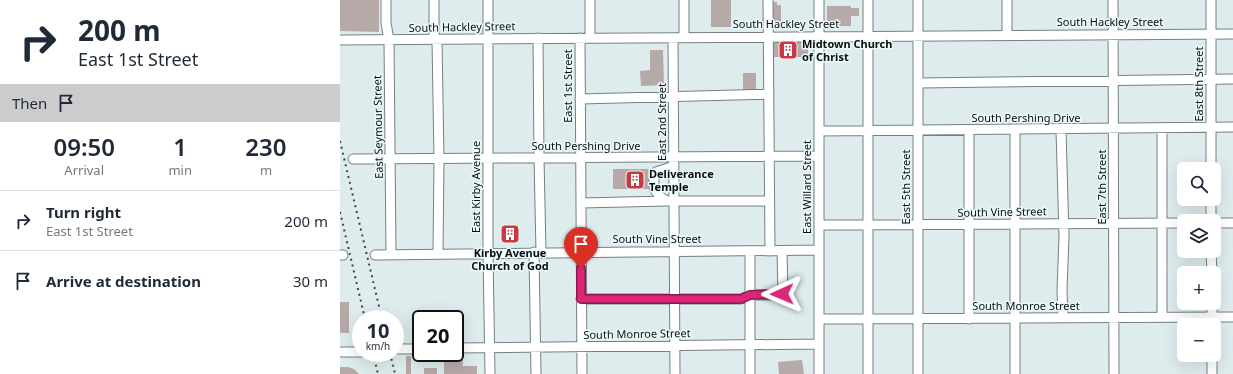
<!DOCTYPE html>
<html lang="en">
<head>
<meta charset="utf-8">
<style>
	body { margin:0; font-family:"Noto Sans",sans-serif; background:#f6f6f7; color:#1f2937; height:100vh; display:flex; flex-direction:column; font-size:15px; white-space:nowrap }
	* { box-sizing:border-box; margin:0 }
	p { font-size:13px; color:#747a83 }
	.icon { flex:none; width:22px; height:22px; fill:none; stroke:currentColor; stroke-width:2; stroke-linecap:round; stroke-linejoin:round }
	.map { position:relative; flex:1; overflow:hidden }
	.side { display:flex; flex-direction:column; background:#fff; width:340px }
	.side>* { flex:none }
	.banner { background:#fff; color:#1f2937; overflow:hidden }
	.buttons { position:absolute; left:837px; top:162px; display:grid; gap:8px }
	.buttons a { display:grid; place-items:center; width:44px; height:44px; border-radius:6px; background:#fff; box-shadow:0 4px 16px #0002; font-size:20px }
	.speed { position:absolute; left:12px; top:310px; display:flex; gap:8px; font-size:20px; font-weight:700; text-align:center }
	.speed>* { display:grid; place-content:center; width:52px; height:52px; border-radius:50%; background:#fff; box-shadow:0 4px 16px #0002; line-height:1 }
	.speed small { font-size:10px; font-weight:400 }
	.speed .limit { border:2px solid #111; border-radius:6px; background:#fff; color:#111 }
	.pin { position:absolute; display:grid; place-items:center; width:34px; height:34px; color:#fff; margin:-41px -17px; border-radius:50% 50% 50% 0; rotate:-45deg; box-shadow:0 0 4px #0007 }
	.pin .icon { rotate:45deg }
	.me { position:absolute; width:44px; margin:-22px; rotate:269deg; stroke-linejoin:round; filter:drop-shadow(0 0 3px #0008) }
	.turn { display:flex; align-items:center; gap:14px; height:84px; padding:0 12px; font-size:18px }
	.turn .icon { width:52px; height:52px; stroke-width:2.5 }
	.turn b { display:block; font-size:28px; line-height:34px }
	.then { display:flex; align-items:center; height:38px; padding:0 12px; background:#0003; gap:8px; font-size:15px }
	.eta { display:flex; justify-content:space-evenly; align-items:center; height:68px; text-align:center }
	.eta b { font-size:24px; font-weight:600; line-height:28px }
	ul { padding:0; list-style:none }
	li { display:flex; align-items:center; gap:12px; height:60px; padding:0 12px; border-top:1px solid #e0e1e3 }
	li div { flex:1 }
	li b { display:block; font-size:15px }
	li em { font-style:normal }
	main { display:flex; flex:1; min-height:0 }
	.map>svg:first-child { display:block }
	.building { fill:#b6aaa9 }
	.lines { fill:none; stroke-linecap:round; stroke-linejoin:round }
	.minor-casing { stroke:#748082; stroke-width:11 }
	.minor { stroke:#fff; stroke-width:9 }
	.rail { stroke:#3e4446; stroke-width:2; stroke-dasharray:2 4; stroke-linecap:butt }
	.route-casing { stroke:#8e194d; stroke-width:10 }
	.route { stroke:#db2777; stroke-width:7 }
	.labels { text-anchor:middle; stroke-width:3; stroke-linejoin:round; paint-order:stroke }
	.street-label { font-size:11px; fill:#090d0e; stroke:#ecf9fb }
	.poi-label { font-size:11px; font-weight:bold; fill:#090d0e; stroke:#ecf9fb; text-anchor:start }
</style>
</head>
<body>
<main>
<section class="side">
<div class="banner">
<div class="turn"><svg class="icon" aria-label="right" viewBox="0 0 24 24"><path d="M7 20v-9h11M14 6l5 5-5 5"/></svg><div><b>200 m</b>East 1st Street</div></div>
<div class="then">Then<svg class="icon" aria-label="arrive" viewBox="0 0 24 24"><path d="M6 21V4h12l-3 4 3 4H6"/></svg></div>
</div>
<div class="eta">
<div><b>09:50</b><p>Arrival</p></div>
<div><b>1</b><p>min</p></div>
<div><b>230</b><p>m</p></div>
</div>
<ul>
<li><svg class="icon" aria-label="right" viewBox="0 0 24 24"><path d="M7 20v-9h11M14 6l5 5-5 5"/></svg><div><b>Turn right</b><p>East 1st Street</p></div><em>200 m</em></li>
<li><svg class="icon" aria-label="arrive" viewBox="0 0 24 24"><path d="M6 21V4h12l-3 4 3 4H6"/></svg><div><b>Arrive at destination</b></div><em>30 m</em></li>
</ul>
</section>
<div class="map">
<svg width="893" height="374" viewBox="0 0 893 374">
	<rect width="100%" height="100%" fill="#deecee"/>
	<!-- building -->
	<path class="building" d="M0 0H39V32L0 31Z
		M371 0H391V27H371Z
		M432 2H437V5H441V29H432Z
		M487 6H511V8H519V16H511V26H487Z
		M429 42H468V57H429Z
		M310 50H323L324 85 301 86 300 71 310 70Z
		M403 73H416V92H403Z
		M273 169H311V189H273Z
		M163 226H178V242H163Z
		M0 302H9V333H0Z
		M66 356H71V374H66Z
		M104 360H123V366H137V374H104Z
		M462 360 464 374H439L438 362Z
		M0 367H8L14 369 19 374H0Z
		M84 368H97V374H84Z"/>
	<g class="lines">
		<defs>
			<path id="minor" d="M46 0V23L49 40 51 254
				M148 0V253L150 374
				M250 0V38
				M344 0V37
				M428 0 430 251
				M528 0V374
				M667 0V35
				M773 0 774 374
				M198 38 199 158 201 252
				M240 38 242 374
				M333 38 335 374
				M0 40 893 34
				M94 40V0
				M97 40 99 159 98 253
				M578 83 893 79
				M240 99 429 94
				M629 130V319
				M675 130V374
				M721 130 724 236 722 290 723 318
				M479 131 893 127
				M13 159 479 156
				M334 166 316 172C311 186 314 194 327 201H429
				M871 169V0
				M871 199V221
				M241 203 327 201
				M874 223H893
				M480 225 844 223
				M871 251 872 273
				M194 252 196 374
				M410 252V374
				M0 255H3
				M35 255 479 250
				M241 299H401L410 295H443L442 251
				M872 303V325
				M822 317V128
				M479 319 893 317
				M115 348 479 344
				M55 349H81
				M0 352H21
				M872 355V374
				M479 374V0
				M578 374V0"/>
		</defs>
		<!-- minor casing -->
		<use href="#minor" class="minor-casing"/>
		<!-- minor -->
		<use href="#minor" class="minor"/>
		<!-- rail -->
		<path class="rail" d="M0 141 42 319
			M0 212 25 319
			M33 353 38 374
			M50 353 55 374"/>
	</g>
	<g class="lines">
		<defs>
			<path id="route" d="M241 268V299H401L410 295 442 294"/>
		</defs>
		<!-- route casing -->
		<use href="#route" class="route-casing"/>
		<!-- route -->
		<use href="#route" class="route"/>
	</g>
	<!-- icons -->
	<defs>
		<symbol id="building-square" viewBox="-11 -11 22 22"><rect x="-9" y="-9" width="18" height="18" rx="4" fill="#c83942" stroke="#ecf9fb"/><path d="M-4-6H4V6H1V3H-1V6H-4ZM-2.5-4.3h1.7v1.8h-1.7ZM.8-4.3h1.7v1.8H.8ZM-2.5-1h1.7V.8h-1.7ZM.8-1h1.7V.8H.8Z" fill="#fff"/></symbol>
	</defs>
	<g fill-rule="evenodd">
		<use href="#building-square" x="437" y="39" width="22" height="22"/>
		<use href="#building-square" x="284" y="169" width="22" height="22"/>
		<use href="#building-square" x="159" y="223" width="22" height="22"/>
	</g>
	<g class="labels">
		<!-- street labels -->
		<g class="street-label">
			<text x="770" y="26">South Hackley Street</text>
			<text x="446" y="28">South Hackley Street</text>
			<text transform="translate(122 27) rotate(-1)" y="4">South Hackley Street</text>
			<text transform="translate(859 84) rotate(-90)" y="4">East 8th Street</text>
			<text transform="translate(228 86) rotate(-90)" y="4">East 1st Street</text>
			<text x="686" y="122">South Pershing Drive</text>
			<text transform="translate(322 122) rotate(-90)" y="4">East 2nd Street</text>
			<text transform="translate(38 127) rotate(-91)" y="4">East Seymour Street</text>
			<text x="246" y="150">South Pershing Drive</text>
			<text transform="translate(136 187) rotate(-90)" y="4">East Kirby Avenue</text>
			<text transform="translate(467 187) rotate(-90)" y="4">East Willard Street</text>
			<text transform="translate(566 187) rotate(-90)" y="4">East 5th Street</text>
			<text transform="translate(762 187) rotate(-90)" y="4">East 7th Street</text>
			<text transform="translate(662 212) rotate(-1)" y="4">South Vine Street</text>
			<text x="317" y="243">South Vine Street</text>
			<text x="686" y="310">South Monroe Street</text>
			<text transform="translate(297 334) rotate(-1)" y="4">South Monroe Street</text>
		</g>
		<!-- poi labels -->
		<g class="poi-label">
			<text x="462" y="48">Midtown Church<tspan x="462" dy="13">of Christ</tspan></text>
			<text x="309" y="178">Deliverance<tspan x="309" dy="13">Temple</tspan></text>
			<text x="170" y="257" text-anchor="middle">Kirby Avenue<tspan x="170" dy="13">Church of God</tspan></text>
		</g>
	</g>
</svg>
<div class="buttons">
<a><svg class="icon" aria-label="search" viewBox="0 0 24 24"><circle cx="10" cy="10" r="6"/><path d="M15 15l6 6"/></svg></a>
<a><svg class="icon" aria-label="layers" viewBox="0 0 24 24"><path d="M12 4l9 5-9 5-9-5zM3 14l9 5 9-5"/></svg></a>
<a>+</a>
<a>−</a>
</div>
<div class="speed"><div>10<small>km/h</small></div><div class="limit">20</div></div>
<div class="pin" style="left:241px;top:268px;background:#d93025"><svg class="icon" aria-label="arrive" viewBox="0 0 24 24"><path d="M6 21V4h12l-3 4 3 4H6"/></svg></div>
<svg class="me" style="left:442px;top:294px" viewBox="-20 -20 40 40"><path d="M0-17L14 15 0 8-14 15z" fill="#db2777" stroke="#fff" stroke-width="4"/></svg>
</div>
</main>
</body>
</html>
